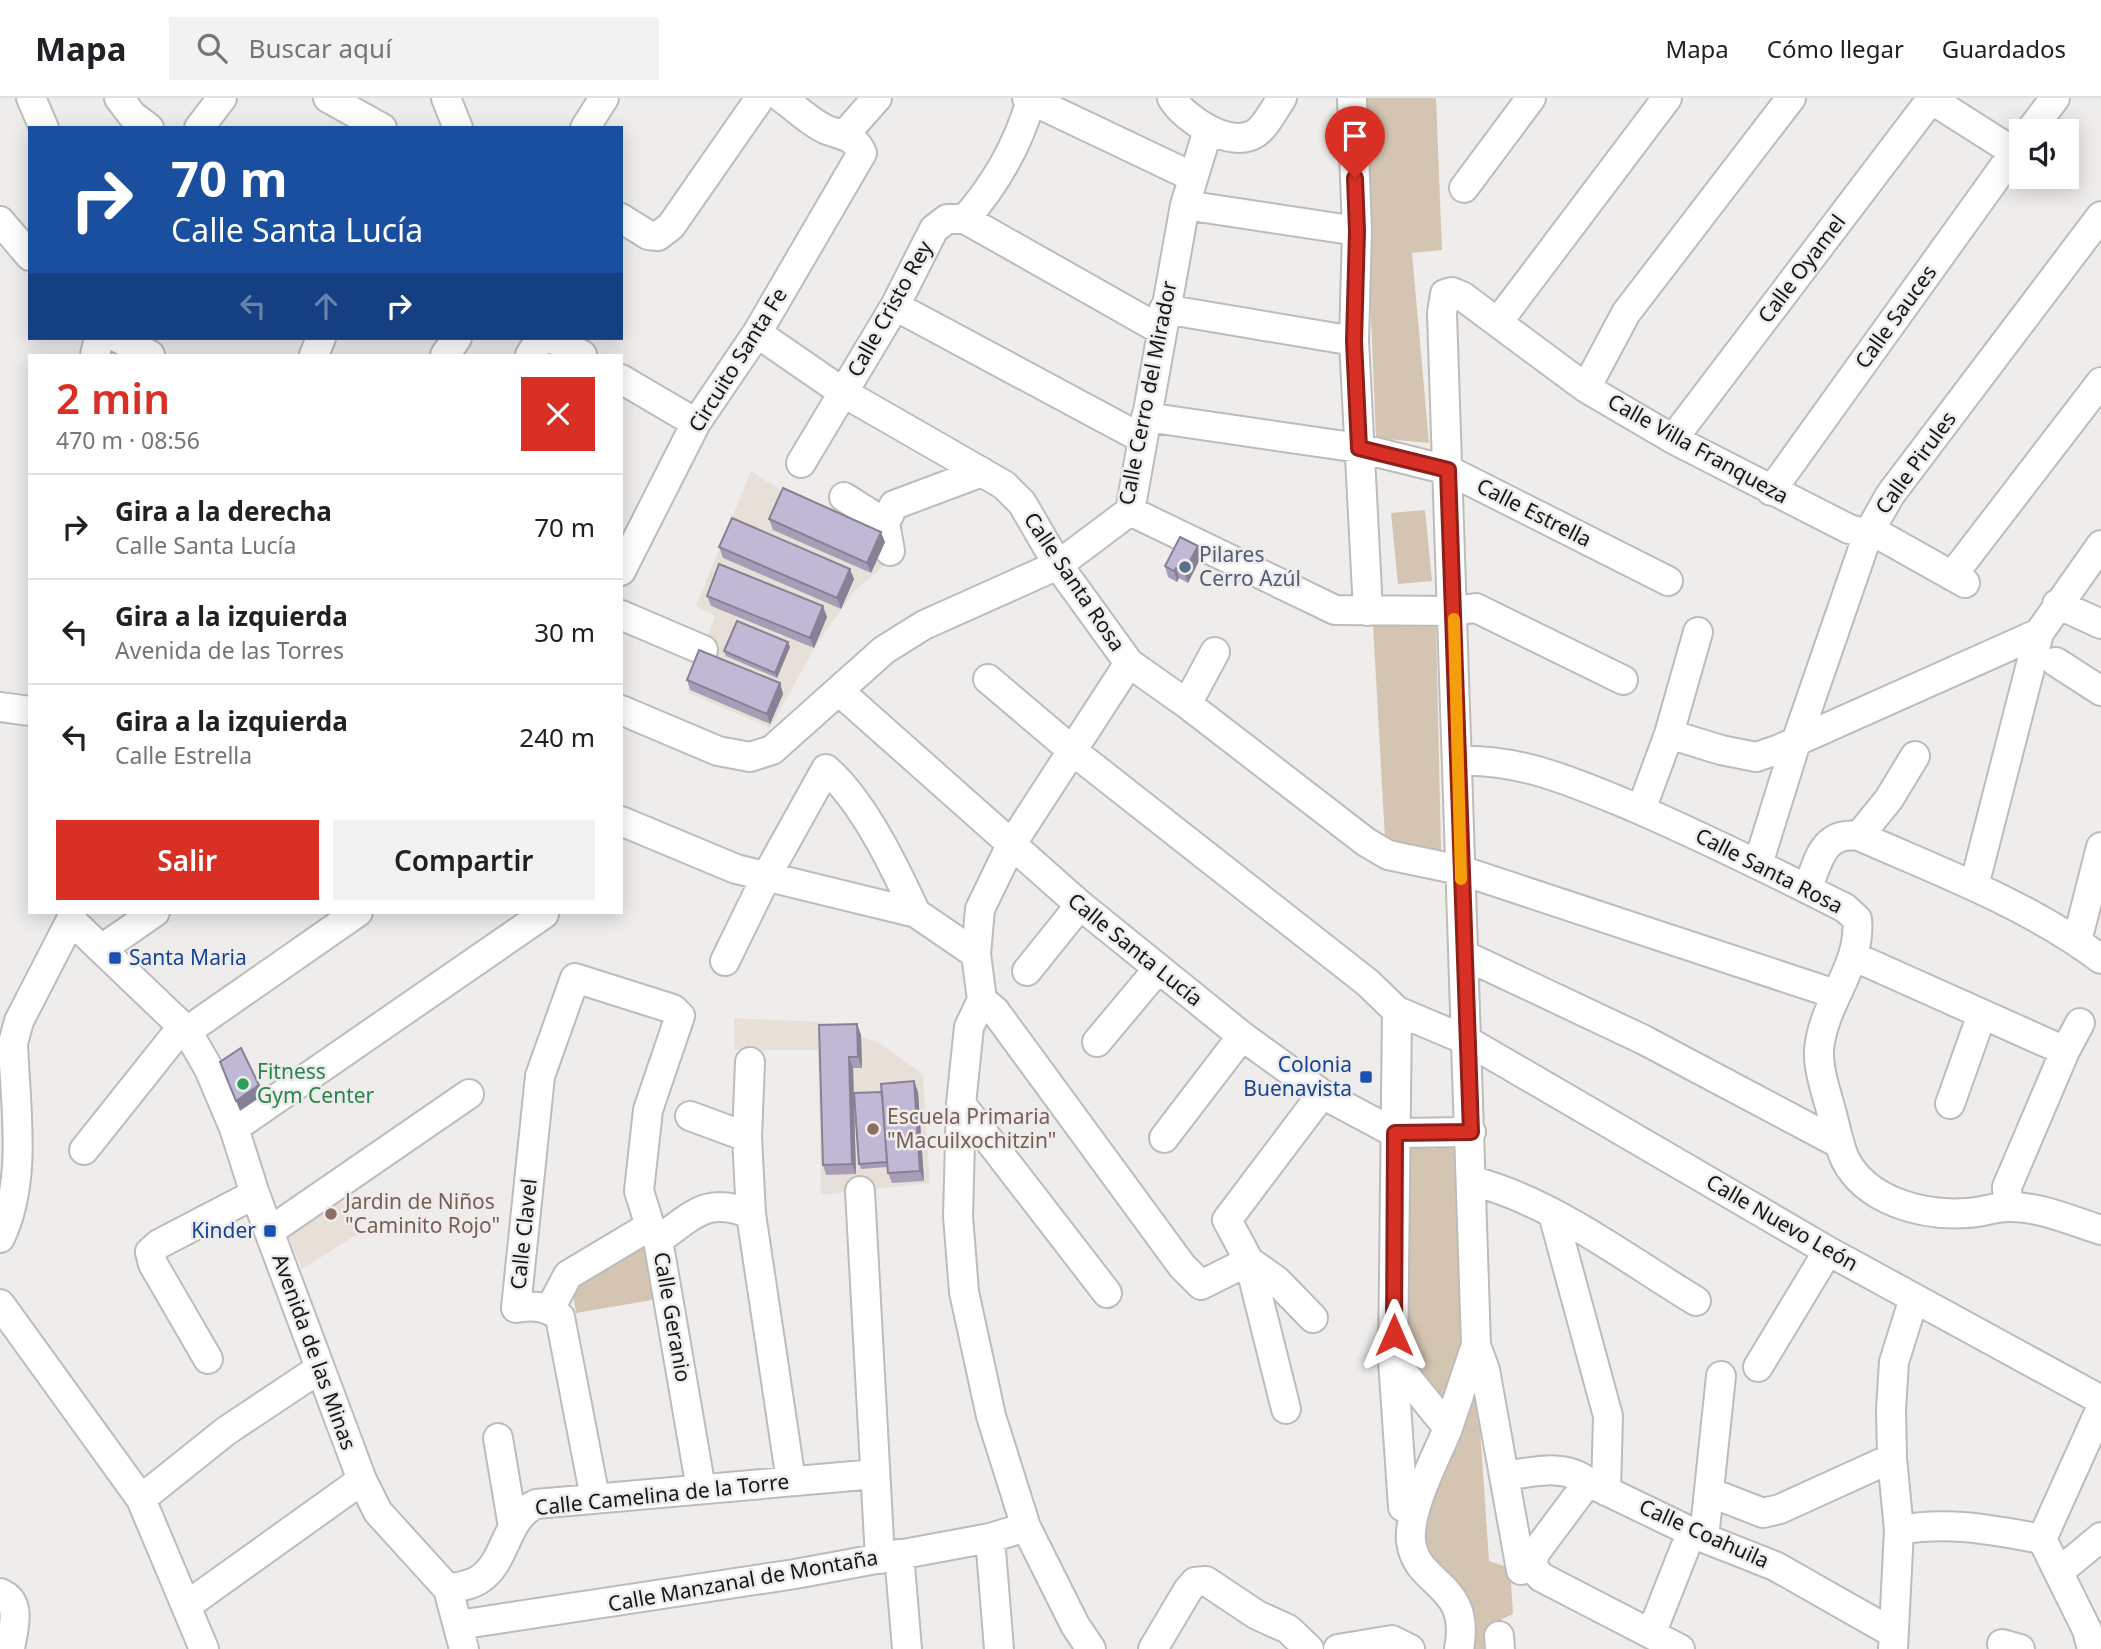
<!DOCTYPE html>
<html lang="es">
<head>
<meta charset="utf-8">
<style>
	body { margin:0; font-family:"Noto Sans",sans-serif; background:#f2f2f2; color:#202124; height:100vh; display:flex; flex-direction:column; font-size:26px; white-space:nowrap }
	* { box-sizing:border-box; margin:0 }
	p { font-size:23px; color:#757577 }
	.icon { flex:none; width:38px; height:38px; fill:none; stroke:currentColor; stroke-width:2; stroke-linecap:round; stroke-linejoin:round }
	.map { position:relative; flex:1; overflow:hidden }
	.panel { position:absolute; left:28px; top:256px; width:595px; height:560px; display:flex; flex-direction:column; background:#fff; border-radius:0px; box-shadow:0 4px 18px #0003 }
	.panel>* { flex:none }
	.top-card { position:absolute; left:28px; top:28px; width:595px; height:214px; border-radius:0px; box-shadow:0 4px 18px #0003; background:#1a4fa0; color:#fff; overflow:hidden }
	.buttons { position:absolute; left:2009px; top:21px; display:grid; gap:14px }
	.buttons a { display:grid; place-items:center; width:70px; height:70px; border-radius:0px; background:#fff; box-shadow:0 4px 18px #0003; font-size:35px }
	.pin { position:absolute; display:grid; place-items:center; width:60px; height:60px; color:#fff; margin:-72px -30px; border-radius:50% 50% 50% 0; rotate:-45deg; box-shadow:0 0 7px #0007 }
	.pin .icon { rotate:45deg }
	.me { position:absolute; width:77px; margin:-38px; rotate:0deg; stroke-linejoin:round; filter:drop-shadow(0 0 5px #0008) }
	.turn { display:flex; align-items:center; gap:24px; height:147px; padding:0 28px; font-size:32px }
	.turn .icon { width:91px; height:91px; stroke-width:2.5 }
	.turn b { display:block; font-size:49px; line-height:60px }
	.lanes { display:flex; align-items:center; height:66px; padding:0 28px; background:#0003; justify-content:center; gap:35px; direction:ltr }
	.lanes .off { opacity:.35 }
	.round { display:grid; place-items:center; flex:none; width:74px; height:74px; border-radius:0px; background:#f2f2f2 }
	.head { display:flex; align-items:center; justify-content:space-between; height:119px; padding:0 28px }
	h1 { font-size:42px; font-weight:600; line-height:52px; color:#d93025 }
	.action { display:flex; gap:14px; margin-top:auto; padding:14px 28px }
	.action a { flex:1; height:80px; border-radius:0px; background:#d93025; color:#fff; font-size:28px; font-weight:600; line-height:80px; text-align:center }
	.action a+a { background:#f2f2f2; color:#202124 }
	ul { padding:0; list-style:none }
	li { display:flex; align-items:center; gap:21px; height:105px; padding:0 28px; border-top:2px solid #e0e0e0 }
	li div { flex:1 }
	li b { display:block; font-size:26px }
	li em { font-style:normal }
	header { display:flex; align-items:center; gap:42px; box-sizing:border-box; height:98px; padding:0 35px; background:#fff; border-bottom:2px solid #e0e0e0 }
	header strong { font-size:33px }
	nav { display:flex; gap:38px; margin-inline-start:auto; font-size:24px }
	.search { width:490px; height:63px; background:#f2f2f2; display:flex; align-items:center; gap:18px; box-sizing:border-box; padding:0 24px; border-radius:0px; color:#757577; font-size:26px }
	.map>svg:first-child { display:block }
	.built { fill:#e7e0d8 }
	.green { fill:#d4c5b2 }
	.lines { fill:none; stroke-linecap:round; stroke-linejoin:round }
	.minor-casing { stroke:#bebcba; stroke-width:32 }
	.minor { stroke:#fff; stroke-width:28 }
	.wall { fill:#a69eb7 }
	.shaded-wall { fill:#878195 }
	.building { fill:#c1b8d5; stroke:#878195; stroke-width:2 }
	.route-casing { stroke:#8d1f18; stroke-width:18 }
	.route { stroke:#d93025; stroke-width:12 }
	.slow { stroke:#f59e0b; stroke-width:12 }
	.service-dot { fill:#5c6f8a; stroke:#efedeb; stroke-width:2.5 }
	.transit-dot { fill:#1a4fb4; stroke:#efedeb; stroke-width:2.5 }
	.leisure-dot { fill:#2e9e5b; stroke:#efedeb; stroke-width:2.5 }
	.education-dot { fill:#8d6e63; stroke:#efedeb; stroke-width:2.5 }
	.labels { text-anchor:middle; stroke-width:5; stroke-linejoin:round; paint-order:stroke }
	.street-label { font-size:21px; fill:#161615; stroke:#efedeb }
	.service-label { font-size:21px; fill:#4e5e75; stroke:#efedeb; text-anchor:start }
	.transit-label { font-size:21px; fill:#164399; stroke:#efedeb; text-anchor:end }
	.leisure-label { font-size:21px; fill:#27864d; stroke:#efedeb; text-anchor:start }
	.education-label { font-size:21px; fill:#785e54; stroke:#efedeb; text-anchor:start }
</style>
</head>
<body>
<header>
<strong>Mapa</strong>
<div class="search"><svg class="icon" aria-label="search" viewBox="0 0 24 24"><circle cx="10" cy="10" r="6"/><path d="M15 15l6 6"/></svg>Buscar aquí</div>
<nav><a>Mapa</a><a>Cómo llegar</a><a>Guardados</a></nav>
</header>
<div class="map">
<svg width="2101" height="1551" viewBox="0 0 2101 1551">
	<rect width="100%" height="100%" fill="#efedeb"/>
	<!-- built -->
	<path class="built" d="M751 373 890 463 854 493 814 551 770 630 687 594 715 518 696 508Z
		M734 920 820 924 879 945 923 976 930 1085 821 1097 818 952H734Z
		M339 1098 360 1135 302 1171 287 1135Z"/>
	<!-- green -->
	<path class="green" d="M1362 0H1436L1442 152 1412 155 1429 345 1376 340Z
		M1425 412 1432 483 1398 486 1391 415Z
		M1436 523 1441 752 1385 741 1373 526Z
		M1459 1045 1467 1233 1443 1301H1436L1409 1247 1405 1046 1433 1051Z
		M646 1137 658 1201 576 1215 570 1178Z
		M1477 1286 1489 1463 1510 1470 1513 1516 1496 1524 1486 1551H1463L1424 1442 1423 1422Z"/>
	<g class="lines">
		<defs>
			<path id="minor" d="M31 0 44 30
				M119 0 132 17 149 30
				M328 0 382 30
				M446 0 458 30
				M1027 0 1193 79
				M1172 0C1184 21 1231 52 1256 35 1266 28 1275 10 1282 0
				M1352 0 1357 133 1354 243 1368 513
				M1929 0 2014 54
				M199 30 222 0
				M585 30 604 0
				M2030 33 2055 0
				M845 36 877 0
				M1464 90 1531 0
				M1185 107 1357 133
				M621 120 648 137 658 138 671 128 760 0
				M965 121 1161 232
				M0 123 30 158
				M895 208 1141 340
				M1164 211 1354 243
				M1498 224 1667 0
				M757 235 844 295 1004 387 1022 405 1058 467 1129 565 1187 606 1366 744 1388 757 1460 772 1835 896
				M118 240 150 257
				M552 240 582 257
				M95 257 99 240
				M314 257 321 240
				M445 257 457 240
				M530 257 541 240
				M621 281 696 325
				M1586 290 1626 215 1791 0
				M1146 319 1359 350 1448 372 1668 483
				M1673 341 1932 0
				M801 365 895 208 934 131 947 121H965C995 87 1018 47 1031 2
				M1771 393 2021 45
				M844 399 885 425
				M1130 413 1335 512 1454 513 1476 510 1623 582
				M890 453 885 425 894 407 982 374
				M621 473 696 325 757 235 862 55C854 37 843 38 827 32 811 25 796 10 782 0
				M1952 478 2101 284
				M2057 506 2101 526
				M621 517 703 552
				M2056 564 2101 593
				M988 581 1074 654 1368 885 1397 913 1466 942 1828 1153 2101 1302
				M839 593 1080 807 1242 938 1322 996 1395 1035 1471 1034
				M1187 606 1215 554
				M0 609 30 613
				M621 612 718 653 750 659 772 652 884 552 924 527 1058 467 1130 413 1185 107 1208 32
				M1669 636 1721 652 1756 659 1777 652 2039 535 2101 447
				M1457 663C1521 660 1578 686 1636 710 1707 741 1776 775 1845 810L1857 821C1862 868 1823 904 1819 952 1818 974 1828 999 1833 1020 1837 1034 1839 1048 1845 1061 1866 1103 1922 1118 1966 1115 1980 1115 1994 1109 2008 1109 2039 1108 2072 1123 2101 1132
				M1641 712 1669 636 1698 534
				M621 723 736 771 916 815 976 856
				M1859 738 1889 701 1915 658
				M1758 766 1797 641 1868 436 1890 397 2101 118
				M1974 788 2039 535
				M1807 791C1819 763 1822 733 1859 738 1941 774 2029 807 2101 861
				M71 822 187 933 209 971 234 1030 255 1096 362 1382 378 1414 448 1491 464 1551
				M2077 843 2101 749
				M103 850 155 814
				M1464 857 1644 942 1840 1046
				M1855 859 2065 953 2007 1089 2008 1109
				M725 863 767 777 826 671C864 704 895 770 916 815
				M1027 873 1080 807
				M982 902 995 913 1182 1168 1201 1187 1249 1163
				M1397 913 1393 1262 1448 1330C1436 1360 1408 1411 1411 1443 1416 1489 1472 1484 1459 1551
				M187 933 358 814
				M1097 944 1158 871
				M2065 953 2080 925
				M750 964 747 1039 751 1116 791 1383
				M961 1006 1107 1195
				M1950 1006 1982 916
				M690 1018 747 1039
				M234 1030 544 816
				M1164 1040 1242 938
				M84 1052 182 929
				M1473 1083C1553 1104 1625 1160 1696 1203
				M860 1093 880 1461
				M1553 1116 1608 1318 1606 1393
				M270 1133 469 996
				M0 1140C28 1083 15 1006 13 945L19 923 71 822 72 814
				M658 1142C694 1117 706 1098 751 1116
				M1249 1163 1286 1311
				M0 1206 141 1401 204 1551
				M550 1211 568 1177 650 1128
				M1313 1220 1277 1183 1249 1163 1227 1122 1322 996
				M1476 1247 1485 1272 1521 1472
				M208 1261 153 1166 150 1154 159 1146 255 1096
				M1393 1262 1403 1409
				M1758 1269 1828 1153
				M1448 1330 1476 1247 1442 215 1445 196 1452 194 1462 198 1586 290 1673 341 1849 431 1885 440 1965 485
				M498 1340 513 1429
				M1505 1378C1533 1374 1565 1365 1588 1384L1704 1440 1775 1468 1893 1535
				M1588 1384 1535 1455 1532 1468 1541 1479 1680 1551
				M1709 1394 1763 1415 1780 1411 1892 1360
				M595 1400 560 1219C546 1208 534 1207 516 1210L540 978 575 880 673 911 680 918 648 1012 639 1093 650 1128 658 1142 701 1391
				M141 1401 226 1333 319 1271
				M1899 1432C1950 1423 1992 1432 2042 1441
				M990 1440 999 1551
				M1704 1440 1721 1278
				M899 1456 907 1551
				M2060 1473 2101 1439
				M448 1491C458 1489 472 1487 480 1481 507 1463 505 1420 536 1406L875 1376
				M0 1495C23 1504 13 1531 10 1551
				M186 1508 362 1382
				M458 1527 795 1476 990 1440 1026 1429
				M1651 1536 1685 1450
				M1499 1538 1500 1551
				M2002 1546 2020 1551
				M1091 1551 1075 1527 1026 1429 991 1318 964 1194 958 1118 961 1006 969 929 982 902 976 856 980 811 1011 747 1129 565
				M1153 1551 1188 1492 1195 1484 1206 1483 1257 1517 1288 1531 1309 1551
				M1338 1551 1392 1542 1410 1551
				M1893 1551 1899 1432 1892 1360 1891 1311 1894 1264 1914 1200
				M2092 1551 2087 1532 2042 1441 2101 1310"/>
		</defs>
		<!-- minor casing -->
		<use href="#minor" class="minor-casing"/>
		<!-- minor -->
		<use href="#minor" class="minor"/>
	</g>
	<!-- wall -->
	<path class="wall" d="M769 421 885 444 871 475 773 432Z
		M719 449 854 481 841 511 723 460Z
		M1201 459 1188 485 1179 480 1177 484 1168 479 1165 468Z
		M707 498 827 519 814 550 711 508Z
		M790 549 777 580 726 558 724 553Z
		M687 582 780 585 783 596 770 626 690 592Z
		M857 926 861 937 862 970H853L856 1076 826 1077 823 1067Z
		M914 983 918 994 924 1083 892 1085 888 1075V1069L861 1071 859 1066 882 994Z"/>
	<!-- shaded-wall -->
	<path class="shaded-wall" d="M881 434 885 444 871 475 867 465Z
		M1198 448 1201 459 1188 485 1184 474Z
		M1176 470 1179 480 1177 484 1174 473Z
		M850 471 854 481 841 511 837 500Z
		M823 508 827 519 814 550 810 540Z
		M788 544 790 549 777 580 775 575Z
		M780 585 783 596 770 626 767 616Z
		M857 926 861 937 862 970 858 959Z
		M849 959 853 970 856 1076 852 1066Z
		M914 983 918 994 924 1083 920 1073Z
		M259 987 262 998 240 1013 236 1003Z"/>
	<!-- building -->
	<path class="building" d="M783 390 881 434 867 465 769 421Z
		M732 420 850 471 837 500 719 449Z
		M1180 439 1198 448 1184 474 1176 470 1174 473 1165 468Z
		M719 466 823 508 810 540 707 498Z
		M737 523 788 544 775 575 724 553Z
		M699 552 780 585 767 616 687 582Z
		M857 926 858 959H849L852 1066 823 1067 819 927Z
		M241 950 259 987 236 1003 220 964Z
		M914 983 920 1073 888 1075 881 986Z
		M882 994 887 1064 859 1066 854 995Z"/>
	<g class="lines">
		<defs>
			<path id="route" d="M1355 80 1357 133 1354 243 1359 350 1448 372 1471 1034 1395 1035 1394 1237"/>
		</defs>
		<!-- route casing -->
		<use href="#route" class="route-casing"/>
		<!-- route -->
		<use href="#route" class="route"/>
		<!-- slow -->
		<path class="slow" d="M1454 521 1461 781"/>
	</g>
	<!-- markers -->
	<circle class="service-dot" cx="1185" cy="469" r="7"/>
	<g class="transit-dot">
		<rect x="108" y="853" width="14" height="14" rx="3.5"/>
		<rect x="1359" y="972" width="14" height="14" rx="3.5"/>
		<rect x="263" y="1126" width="14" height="14" rx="3.5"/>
	</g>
	<circle class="leisure-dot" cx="243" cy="986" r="7"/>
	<g class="education-dot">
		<circle cx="873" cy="1031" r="7"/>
		<circle cx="331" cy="1116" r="7"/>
	</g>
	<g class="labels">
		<!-- street labels -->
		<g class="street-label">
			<text transform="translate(1802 171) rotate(-53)" y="7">Calle Oyamel</text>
			<text transform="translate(890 211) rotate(-61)" y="7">Calle Cristo Rey</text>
			<text transform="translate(1896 219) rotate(-54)" y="7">Calle Sauces</text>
			<text transform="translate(738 262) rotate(-58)" y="7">Circuito Santa Fe</text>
			<text transform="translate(1148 295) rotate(-79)" y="7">Calle Cerro del Mirador</text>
			<text transform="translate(1698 351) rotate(29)" y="7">Calle Villa Franqueza</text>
			<text transform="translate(1916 365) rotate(-54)" y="7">Calle Pirules</text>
			<text transform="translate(1534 415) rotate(27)" y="7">Calle Estrella</text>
			<text transform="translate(1074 484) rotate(56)" y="7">Calle Santa Rosa</text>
			<text transform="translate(1769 773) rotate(27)" y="7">Calle Santa Rosa</text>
			<text transform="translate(1135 852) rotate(39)" y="7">Calle Santa Lucía</text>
			<text transform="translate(1782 1125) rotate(30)" y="7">Calle Nuevo León</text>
			<text transform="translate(524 1136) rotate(-84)" y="7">Calle Clavel</text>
			<text transform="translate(672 1219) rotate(80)" y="7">Calle Geranio</text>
			<text transform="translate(314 1254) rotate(70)" y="7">Avenida de las Minas</text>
			<text transform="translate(662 1397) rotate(-6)" y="7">Calle Camelina de la Torre</text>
			<text transform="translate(1704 1436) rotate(24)" y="7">Calle Coahuila</text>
			<text transform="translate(743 1483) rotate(-10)" y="7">Calle Manzanal de Montaña</text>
		</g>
		<!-- service labels -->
		<g class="service-label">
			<text x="1199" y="464">Pilares<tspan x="1199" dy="24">Cerro Azúl</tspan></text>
		</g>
		<!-- transit labels -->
		<g class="transit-label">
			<text x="129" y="867" text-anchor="start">Santa Maria</text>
			<text x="1352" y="974">Colonia<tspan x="1352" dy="24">Buenavista</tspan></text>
			<text x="256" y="1140">Kinder</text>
		</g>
		<!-- leisure labels -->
		<g class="leisure-label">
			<text x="257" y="981">Fitness<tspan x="257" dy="24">Gym Center</tspan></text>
		</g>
		<!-- education labels -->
		<g class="education-label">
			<text x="887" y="1026">Escuela Primaria<tspan x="887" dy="24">"Macuilxochitzin"</tspan></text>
			<text x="345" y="1111">Jardin de Niños<tspan x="345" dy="24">"Caminito Rojo"</tspan></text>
		</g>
	</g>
</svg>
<div class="buttons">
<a><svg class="icon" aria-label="sound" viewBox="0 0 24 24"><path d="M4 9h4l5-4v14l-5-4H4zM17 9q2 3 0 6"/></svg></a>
</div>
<div class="pin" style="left:1355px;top:80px;background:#d93025"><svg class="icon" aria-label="arrive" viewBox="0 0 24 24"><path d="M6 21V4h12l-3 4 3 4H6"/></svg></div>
<svg class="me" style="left:1394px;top:1237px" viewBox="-20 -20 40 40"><path d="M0-17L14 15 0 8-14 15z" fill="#d93025" stroke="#fff" stroke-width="4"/></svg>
<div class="top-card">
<div class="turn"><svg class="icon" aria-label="right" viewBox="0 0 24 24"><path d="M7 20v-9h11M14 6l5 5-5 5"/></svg><div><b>70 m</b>Calle Santa Lucía</div></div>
<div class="lanes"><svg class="icon off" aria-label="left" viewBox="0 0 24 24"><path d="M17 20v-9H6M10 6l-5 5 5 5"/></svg><svg class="icon off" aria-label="ahead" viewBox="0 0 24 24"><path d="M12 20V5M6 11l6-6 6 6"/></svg><svg class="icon" aria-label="right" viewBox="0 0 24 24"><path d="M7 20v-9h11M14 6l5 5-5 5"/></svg></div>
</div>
<section class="panel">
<div class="head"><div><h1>2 min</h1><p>470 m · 08:56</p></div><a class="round" style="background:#d93025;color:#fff"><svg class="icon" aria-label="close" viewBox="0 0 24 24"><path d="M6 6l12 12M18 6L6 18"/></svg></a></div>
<ul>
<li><svg class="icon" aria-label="right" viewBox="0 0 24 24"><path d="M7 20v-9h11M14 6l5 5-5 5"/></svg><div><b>Gira a la derecha</b><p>Calle Santa Lucía</p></div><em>70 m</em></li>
<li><svg class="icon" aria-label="left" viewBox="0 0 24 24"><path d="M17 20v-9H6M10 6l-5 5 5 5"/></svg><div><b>Gira a la izquierda</b><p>Avenida de las Torres</p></div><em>30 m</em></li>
<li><svg class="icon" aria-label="left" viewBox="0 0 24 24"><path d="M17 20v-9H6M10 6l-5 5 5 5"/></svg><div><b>Gira a la izquierda</b><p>Calle Estrella</p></div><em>240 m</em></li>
</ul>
<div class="action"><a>Salir</a><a>Compartir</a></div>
</section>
</div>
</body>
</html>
